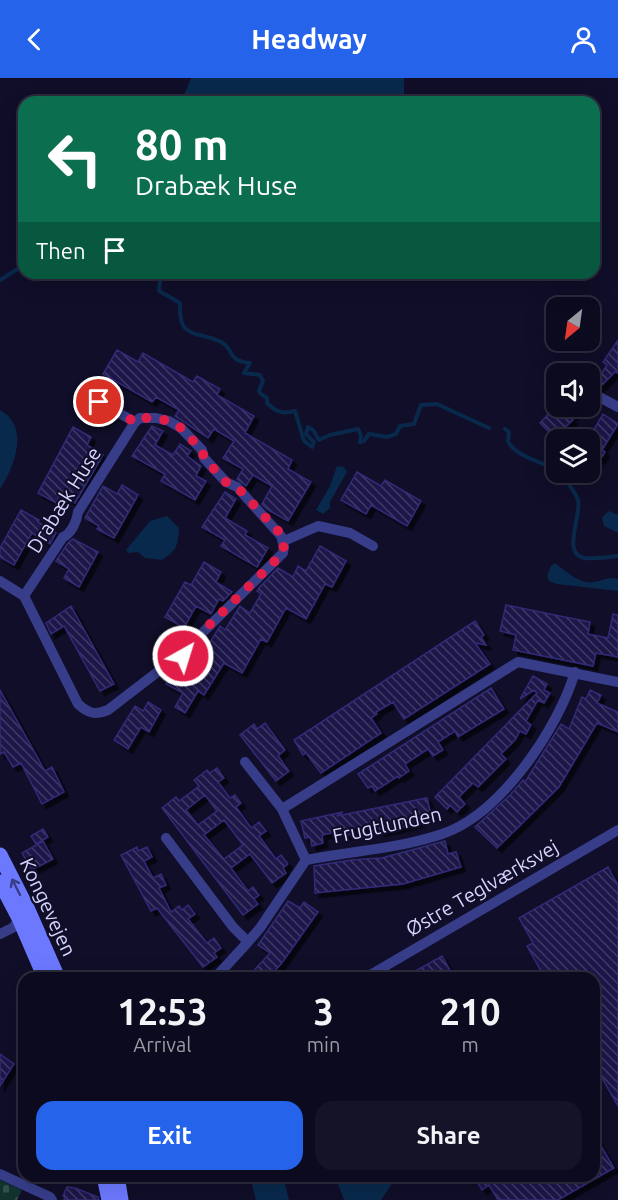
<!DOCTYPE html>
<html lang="en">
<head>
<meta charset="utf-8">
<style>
	body { margin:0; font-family:Ubuntu,sans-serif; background:#151327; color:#f1f3f6; height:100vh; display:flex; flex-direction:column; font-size:22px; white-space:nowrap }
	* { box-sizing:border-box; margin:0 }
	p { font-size:20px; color:#9a9aa4 }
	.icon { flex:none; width:33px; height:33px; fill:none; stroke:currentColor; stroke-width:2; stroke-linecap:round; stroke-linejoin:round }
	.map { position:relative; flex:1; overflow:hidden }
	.side { position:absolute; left:18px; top:894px; width:582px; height:210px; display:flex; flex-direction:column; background:#0c0a1e; border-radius:18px; box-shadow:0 6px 24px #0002,0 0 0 2px #2c2b3c }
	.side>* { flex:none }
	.guide { position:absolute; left:18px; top:18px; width:582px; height:183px; border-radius:18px; box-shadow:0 6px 24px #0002,0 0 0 2px #2c2b3c; background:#0b6e4f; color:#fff; overflow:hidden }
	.needle { width:39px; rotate:209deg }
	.controls { position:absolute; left:546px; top:219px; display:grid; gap:12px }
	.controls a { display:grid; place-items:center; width:54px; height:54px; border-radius:12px; background:#0c0a1e; box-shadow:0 6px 24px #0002,0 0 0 2px #2c2b3c; font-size:30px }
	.pin { position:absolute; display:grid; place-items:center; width:51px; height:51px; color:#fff; margin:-26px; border:3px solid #fff; border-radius:50%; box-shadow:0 2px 6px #0007 }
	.me { position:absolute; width:66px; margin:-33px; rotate:39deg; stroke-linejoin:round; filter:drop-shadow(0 0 4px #0008) }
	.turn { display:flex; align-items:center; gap:21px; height:126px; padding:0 18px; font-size:27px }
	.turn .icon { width:78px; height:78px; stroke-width:2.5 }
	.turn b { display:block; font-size:42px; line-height:51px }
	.then { display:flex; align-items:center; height:57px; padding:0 18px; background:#0003; gap:12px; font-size:22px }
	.eta { display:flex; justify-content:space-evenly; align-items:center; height:102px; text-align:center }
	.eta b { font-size:36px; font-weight:600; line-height:42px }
	.cta { display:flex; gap:12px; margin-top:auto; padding:12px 18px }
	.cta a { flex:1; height:69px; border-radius:18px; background:#2563eb; color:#fff; font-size:24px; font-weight:600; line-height:69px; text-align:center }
	.cta a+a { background:#151327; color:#f1f3f6 }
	header { display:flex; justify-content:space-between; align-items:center; height:78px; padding:0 18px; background:#2563eb; color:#fff; font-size:27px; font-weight:600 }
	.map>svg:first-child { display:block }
	.cemetery { fill:url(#cemetery-stones) }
	.water { fill:#09294c }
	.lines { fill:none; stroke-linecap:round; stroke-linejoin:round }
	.stream { stroke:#09294c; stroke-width:4 }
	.building { fill:url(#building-back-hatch); stroke:#312a77; stroke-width:1.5; fill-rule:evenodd; filter:url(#shadow) }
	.street { stroke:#373d89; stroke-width:10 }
	.secondary { stroke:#6c79ff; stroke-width:15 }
	.oneway { stroke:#393e89 }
	.route { stroke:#e11d48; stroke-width:10; stroke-dasharray:0 18 }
	.labels { text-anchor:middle; stroke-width:4.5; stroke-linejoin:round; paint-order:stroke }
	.street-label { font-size:20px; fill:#d5d5ff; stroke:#100e28 }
</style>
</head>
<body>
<header><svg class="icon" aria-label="back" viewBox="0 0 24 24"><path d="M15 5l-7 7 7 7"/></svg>Headway<svg class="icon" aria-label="person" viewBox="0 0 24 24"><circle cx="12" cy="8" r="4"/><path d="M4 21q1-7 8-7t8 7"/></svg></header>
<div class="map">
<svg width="618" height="1122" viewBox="0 0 618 1122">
	<defs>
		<pattern id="cemetery-stones" width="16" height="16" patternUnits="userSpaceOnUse" patternTransform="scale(1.5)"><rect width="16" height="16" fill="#11322d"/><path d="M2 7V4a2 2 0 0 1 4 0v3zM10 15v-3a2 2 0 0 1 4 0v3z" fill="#334f4c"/></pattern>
		<pattern id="building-back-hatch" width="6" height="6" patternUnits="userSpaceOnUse" patternTransform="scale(1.5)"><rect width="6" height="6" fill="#1e194a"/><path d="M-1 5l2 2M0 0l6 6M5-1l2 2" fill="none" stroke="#3e3a65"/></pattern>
		<filter id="shadow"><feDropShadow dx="4.5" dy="4.5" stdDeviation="0" flood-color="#0009"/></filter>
	</defs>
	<rect width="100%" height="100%" fill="#100e28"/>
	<!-- cemetery -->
	<path class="cemetery" d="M0 1102 22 1112 17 1122H0Z"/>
	<!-- water -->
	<path class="water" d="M191 0H404V24H181Z
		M0 332C30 348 15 388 0 411Z
		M337 388 344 389 347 394 330 424V430L323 436 316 432 330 408Z
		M609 433 618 437V455L604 448 602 439Z
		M167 438 179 450C178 468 177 472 162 482L145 480 138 474 128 475 126 472 150 443Z
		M555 485C566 493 580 507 594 504 603 503 609 498 618 501V513L557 506 549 503 547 498 551 488Z
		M250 1098H283L289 1122H256Z
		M335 1098H397L381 1122H344Z"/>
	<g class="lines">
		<!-- stream -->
		<path class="stream" d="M161 195 159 213 180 225C178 263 197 252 221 264 235 271 226 283 250 285L244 295 260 297 263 303 259 313 261 316 267 320V325C277 335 283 336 295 333L304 363 312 369 314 364 306 356 308 349 313 352 319 362 330 357 358 351 361 358 360 364 364 363 369 356 387 359 396 356 400 348 414 346 421 327 437 326 489 350
			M0 202 24 187
			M505 351 509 354 508 364C518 379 540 384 556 391
			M560 394C565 403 575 412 578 422 582 437 561 477 585 480 596 481 608 479 618 478"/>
	</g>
	<!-- building -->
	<path class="building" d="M618 262V295L615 294 599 310 594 307 607 287 603 284Z
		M117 272 138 284 143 275 193 304 197 298 220 311 217 317 254 338 245 355 292 382 288 391 311 404 288 443 268 432 262 426 272 408 253 397 246 408 237 401 243 391 223 380 234 363 214 351 208 360 175 338 179 332 156 319 152 324 103 296Z
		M556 328H582L570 340 573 342 554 359 540 345Z
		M603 336 618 346 602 372 605 374 600 382 597 380 590 393V358Z
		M152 348 163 353 155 367 173 377 180 366 191 373 187 378 201 388 196 398 206 403 195 422 161 403 165 396 132 378Z
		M73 349 91 359 87 367 103 377 75 425 60 416 56 425 38 415Z
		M357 394 381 408 385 402 421 423 407 448 371 427 366 436 341 422Z
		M122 407 138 417 114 460 97 451 99 448 85 440 103 408 117 416Z
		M225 414 236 421 225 440 247 453 245 457 268 470 257 489 221 468 225 462 202 449Z
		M21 432 39 442 38 444 56 455 50 466 32 455 14 487 0 479V470Z
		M73 461 98 474 79 509 64 500 69 491 56 483 68 465Z
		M320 468 346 483 332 509 325 506 306 541 286 530 267 564 261 561 242 595 224 585 204 617 198 613 185 635 175 629 183 615 166 606 176 590H178L182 586 199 595 210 578 199 572 202 566 204 564 209 566 220 548 225 552 240 528 250 535 261 516 257 513 259 510 278 490 293 499 298 488 306 493Z
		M204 484 221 494 216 504 232 514 223 523 219 521 211 536 196 528 184 550 165 539 185 504 191 507Z
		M506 527 590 544 588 556 608 560 613 536 618 537V579L596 575 593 588 513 572 516 557 500 553Z
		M71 528 114 606 100 613 64 548 51 556 46 545Z
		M475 543 484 557 481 559 486 567 475 565 490 586 404 641 393 624 376 634 377 636 371 640 381 655 321 695 306 675 303 677 294 662Z
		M533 598 547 606 544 612 550 615 544 625 538 622 526 643 531 647 526 656 520 653 515 662 501 676 506 681 478 709 473 705 459 719 465 726 457 734 450 727 447 731 435 719 537 615 534 612 520 621Z
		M491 610 504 631 458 659 455 653 438 664 443 672 433 678 428 671 405 686 409 693 399 700 398 698 375 713 372 708 368 710 358 696Z
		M0 612 45 693 52 689 64 714 42 726 21 685 13 689 4 674 0 676Z
		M590 612 601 617 597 625 618 634V654L597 645 559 709 497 770 475 749 510 717 523 702 525 704 561 646 569 651 582 619 586 621Z
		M148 624 161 632 149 654 141 649 128 671 114 662 135 628 143 633Z
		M265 645 285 672 278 678 289 693 276 703 240 657 254 646 257 651Z
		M217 690 224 700 218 704 230 720 235 717 241 725 236 729 249 747 252 750 259 744 266 753 259 758 276 781 281 777 288 786 283 790 286 795 272 805 250 776 231 790 248 813 253 809 259 817 254 821 258 826 243 837 162 730 176 719 179 723 199 708 194 702 207 692 210 695ZM205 717 217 733 198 747 186 732ZM224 742 243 767 224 781 204 757Z
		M427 720 431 737 419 739 420 745 380 754 379 747 373 748V746L352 750 353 756 342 758 341 753 322 757 323 765 312 768 310 759 305 760 301 743 343 734 337 738Z
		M43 751 48 759 36 766 31 758Z
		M43 763 53 781 32 792 22 775Z
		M445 763 448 776 456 774 461 789 403 806 315 815 314 788 351 782 378 780V781Z
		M137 769 138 773 147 769 152 779 144 783 153 800 161 796 166 807 159 810 171 834 179 828 182 832 188 827 195 836 188 841 207 865 214 860 221 870 214 875 217 879 203 889 157 830 151 833 121 777Z
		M608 789 618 807V1028L594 986V900H545L527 868 533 865 519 840Z
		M288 823 300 830 304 824 318 834 281 886 268 900H247L270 875 258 867Z
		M442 878 450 892 436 900H403Z
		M0 976 14 986 0 1008Z
		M594 1056 614 1090 558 1122H498L489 1107 482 1112 474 1098H594Z
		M67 1109 75 1110 98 1119 99 1122H64L65 1119 63 1118Z"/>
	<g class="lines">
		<!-- street -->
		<path class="street" d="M590 314 618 329
			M99 324 135 344
			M284 463 318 448 350 455 373 468
			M0 503 24 518 78 626C89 636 95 637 108 632L177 579C186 578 193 571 195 562L283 475 284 469 281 458 237 409 226 404 204 380 202 372 181 350 169 343 156 340H140L135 344 78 434C77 443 71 456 63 459L24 518
			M245 684 282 731 306 782 260 850 248 864
			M282 731 518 584 618 604
			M166 760 233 849 248 864 215 900
			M306 782C351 773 398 771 442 756 500 737 558 651 575 594
			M0 856 14 849 19 840
			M365 900 618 752
			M0 1096 50 1119 52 1122"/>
		<!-- secondary -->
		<path class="secondary" d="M0 777 28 832 58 900
			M0 804 19 840 45 900
			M104 1098 109 1122
			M117 1098 121 1122"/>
	</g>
	<!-- one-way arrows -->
	<defs><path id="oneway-shaft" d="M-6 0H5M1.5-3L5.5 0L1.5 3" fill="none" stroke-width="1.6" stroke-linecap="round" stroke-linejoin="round" transform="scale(1.5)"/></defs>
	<use class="oneway" href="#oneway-shaft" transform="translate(16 809) rotate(-117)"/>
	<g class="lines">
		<!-- route -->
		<path class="route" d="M99 324 135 344 140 340H156L169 343 181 350 202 372 204 380 226 404 237 409 278 453 284 463 283 475 195 561 194 568 183 578"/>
	</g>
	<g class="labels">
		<!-- street labels -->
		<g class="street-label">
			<text transform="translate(64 422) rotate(-58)" y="7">Drabæk Huse</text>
			<text transform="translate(387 747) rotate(-12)" y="7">Frugtlunden</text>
			<text transform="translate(482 810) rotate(-30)" y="7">Østre Teglværksvej</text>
			<text transform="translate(48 829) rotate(65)" y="7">Kongevejen</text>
		</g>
	</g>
</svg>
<div class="controls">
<a><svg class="needle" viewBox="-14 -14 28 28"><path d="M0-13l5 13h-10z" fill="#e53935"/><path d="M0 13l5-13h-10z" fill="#9a9aa4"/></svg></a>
<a><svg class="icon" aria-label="sound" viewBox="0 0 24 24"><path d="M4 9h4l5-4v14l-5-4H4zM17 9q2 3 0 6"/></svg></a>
<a><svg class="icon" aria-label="layers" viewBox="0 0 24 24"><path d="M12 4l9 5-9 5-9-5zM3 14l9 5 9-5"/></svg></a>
</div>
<div class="pin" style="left:99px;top:324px;background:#d93025"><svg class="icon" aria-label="arrive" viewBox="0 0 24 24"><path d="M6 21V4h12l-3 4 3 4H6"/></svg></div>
<svg class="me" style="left:183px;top:578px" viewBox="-20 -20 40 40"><circle r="17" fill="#e11d48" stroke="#fff" stroke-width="3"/><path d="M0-11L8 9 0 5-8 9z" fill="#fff"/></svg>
<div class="guide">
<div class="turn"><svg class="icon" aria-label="left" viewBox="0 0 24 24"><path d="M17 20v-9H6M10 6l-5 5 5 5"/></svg><div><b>80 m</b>Drabæk Huse</div></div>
<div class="then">Then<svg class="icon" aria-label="arrive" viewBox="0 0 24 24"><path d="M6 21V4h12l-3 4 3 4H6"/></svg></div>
</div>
<section class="side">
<div class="eta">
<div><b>12:53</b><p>Arrival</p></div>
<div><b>3</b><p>min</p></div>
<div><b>210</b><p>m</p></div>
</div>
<div class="cta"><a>Exit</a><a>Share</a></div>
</section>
</div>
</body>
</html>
